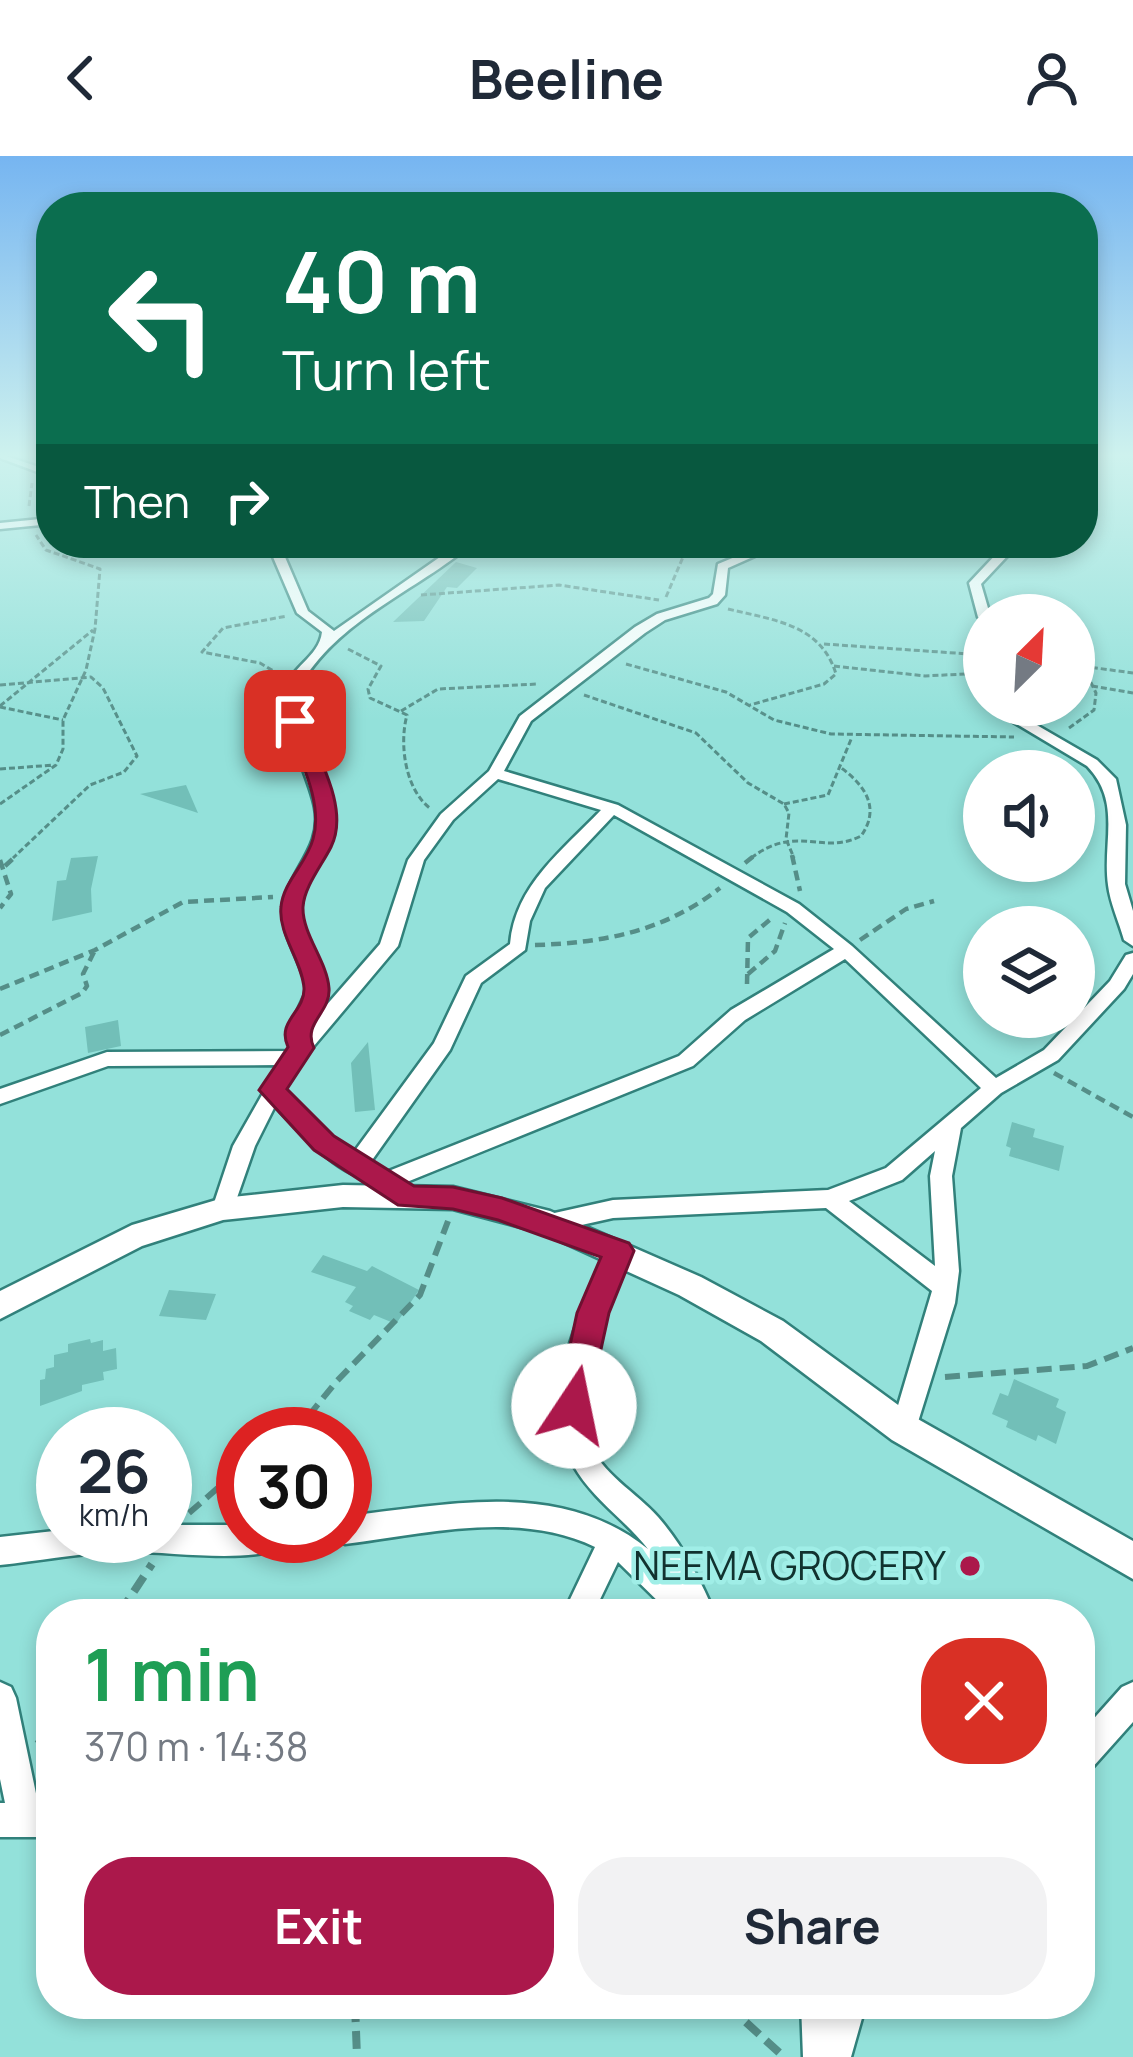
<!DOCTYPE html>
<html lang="en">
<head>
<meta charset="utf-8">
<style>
	body { margin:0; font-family:Manrope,sans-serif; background:#f2f2f3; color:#1f2937; height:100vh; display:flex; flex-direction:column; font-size:45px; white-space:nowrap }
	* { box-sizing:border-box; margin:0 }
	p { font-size:39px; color:#747a83 }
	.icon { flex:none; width:66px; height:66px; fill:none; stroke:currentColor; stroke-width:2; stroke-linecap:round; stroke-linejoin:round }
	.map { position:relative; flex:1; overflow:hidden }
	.side { position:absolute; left:36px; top:1443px; width:1059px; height:420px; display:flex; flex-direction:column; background:#fff; border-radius:48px; box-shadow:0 6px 18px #0003 }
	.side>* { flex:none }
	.guide { position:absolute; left:36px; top:36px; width:1062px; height:366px; border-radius:48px; box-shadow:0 6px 18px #0003; background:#0b6e4f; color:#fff; overflow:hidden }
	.needle { width:78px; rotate:24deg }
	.buttons { position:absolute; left:963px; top:438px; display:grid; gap:24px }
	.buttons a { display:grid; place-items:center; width:132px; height:132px; border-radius:50%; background:#fff; box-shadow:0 6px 18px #0003; font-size:60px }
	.speed { position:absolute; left:36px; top:1251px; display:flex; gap:24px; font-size:60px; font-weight:700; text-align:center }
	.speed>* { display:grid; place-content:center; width:156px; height:156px; border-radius:50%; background:#fff; box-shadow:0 6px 18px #0003; line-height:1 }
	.speed small { font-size:30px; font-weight:400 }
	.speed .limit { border:18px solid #d22; background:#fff; color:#111 }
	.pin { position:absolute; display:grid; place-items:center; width:102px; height:102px; color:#fff; margin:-51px; border-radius:24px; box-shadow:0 6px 18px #0006 }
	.me { position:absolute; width:132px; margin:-66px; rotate:11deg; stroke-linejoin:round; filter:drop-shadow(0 0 9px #0008) }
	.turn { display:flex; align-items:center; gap:42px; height:252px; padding:0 48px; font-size:54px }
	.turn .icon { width:156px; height:156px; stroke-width:2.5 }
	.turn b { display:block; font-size:84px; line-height:102px }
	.then { display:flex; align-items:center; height:114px; padding:0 48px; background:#0003; gap:24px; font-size:45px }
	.round { display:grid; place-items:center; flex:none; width:126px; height:126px; border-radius:48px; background:#f2f2f3 }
	.headline { display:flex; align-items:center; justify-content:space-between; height:204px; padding:0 48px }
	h1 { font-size:72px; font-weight:700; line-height:90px; color:#1e9e55 }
	.primary-button { display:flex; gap:24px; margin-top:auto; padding:24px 48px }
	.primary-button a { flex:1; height:138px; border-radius:48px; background:#ab184b; color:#fff; font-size:48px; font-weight:700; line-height:138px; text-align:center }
	.primary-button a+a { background:#f2f2f3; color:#1f2937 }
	header { display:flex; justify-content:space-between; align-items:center; height:156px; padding:0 48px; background:#fff; font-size:54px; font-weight:700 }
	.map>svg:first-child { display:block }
	.building { fill:#72bfb8 }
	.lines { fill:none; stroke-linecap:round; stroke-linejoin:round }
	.minor-casing { stroke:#31817b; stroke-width:5 }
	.tertiary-casing { stroke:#31817b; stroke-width:5 }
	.path-far3 { stroke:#558e88; stroke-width:3; stroke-dasharray:6 3; stroke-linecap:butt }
	.path-far2 { stroke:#558e88; stroke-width:4.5; stroke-dasharray:10 6; stroke-linecap:butt }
	.path-far1 { stroke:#558e88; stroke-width:6; stroke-dasharray:15 8; stroke-linecap:butt }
	.path { stroke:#558e88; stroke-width:8; stroke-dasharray:18 9; stroke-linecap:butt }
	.minor { fill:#fff; fill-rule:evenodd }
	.tertiary { fill:#fff; fill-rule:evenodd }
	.route { fill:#ab184b; stroke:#6f1031; stroke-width:3 }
	.poi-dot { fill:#ab184b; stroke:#a0eee7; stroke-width:4.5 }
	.labels { text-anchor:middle; stroke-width:9; stroke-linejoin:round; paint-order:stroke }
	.near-poi-label { font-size:39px; fill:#11322f; stroke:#a0eee7; text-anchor:end }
</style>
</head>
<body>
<header><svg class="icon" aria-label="back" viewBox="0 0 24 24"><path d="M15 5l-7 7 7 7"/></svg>Beeline<svg class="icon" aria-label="person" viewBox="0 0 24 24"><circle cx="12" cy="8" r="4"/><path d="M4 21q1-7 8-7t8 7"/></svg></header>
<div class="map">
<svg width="1133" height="1901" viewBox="0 0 1133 1901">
	<rect width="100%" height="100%" fill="#93e1da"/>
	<!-- building -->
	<path class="building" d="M456 406 477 412 457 432 447 431 424 465 393 466Z
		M186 629 198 657 140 638Z
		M98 700 91 733 92 756 52 765 57 725 66 724 71 702Z
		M118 864 121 890 88 897 85 871Z
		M368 886 375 954 355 956 351 907Z
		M1012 966 1035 973 1033 981 1064 990 1059 1015 1009 1000 1011 992 1006 990Z
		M323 1099 367 1115 372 1110 419 1134 396 1168 374 1159 370 1164 349 1155 353 1150 345 1146 356 1131 311 1116Z
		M169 1134 216 1138 206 1164 159 1160Z
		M90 1183 91 1187 103 1184V1195L116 1192 117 1213 103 1216 104 1224 82 1229V1235L40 1250V1224L45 1223 46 1213 54 1211V1199L68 1196V1188Z
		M1014 1223 1059 1243 1056 1251 1066 1256 1056 1288 1038 1279 1036 1285 1006 1271 1008 1265 992 1258 1000 1237 1008 1240Z
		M63 1313V1351L41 1357 42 1318Z"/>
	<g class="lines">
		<defs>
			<path id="minor" d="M0 298 51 315V321L0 302Z
				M51 362V368L0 373V367Z
				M267 387H279L308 455 334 475 460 387H473C417 435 336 464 299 532 293 575 326 616 332 658 337 696 302 719 301 754 299 806 346 807 310 868L380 788 408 704 441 658 489 615 520 560 635 471 657 458 709 442 713 438 718 408 747 396 751 387H763L755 400 728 412 725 439 717 448 665 464 645 477 531 565 504 615 618 649 799 748 852 790 996 922 1044 894 1110 825 1126 799 1133 797V818L1124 833 1058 904 1001 937 961 972 952 1020 959 1115 955 1147 913 1282 904 1285 895 1282 891 1273 932 1135 826 1052 613 1062 550 1076 542 1073 538 1067 542 1061 550 1058 613 1044 828 1034 886 1012 981 932 845 803 745 864 693 910 392 1032H376L373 1026 376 1020 679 900 731 854 834 793 787 756 614 659 545 732 530 765 525 794 481 827 450 894 370 1007 378 1016 375 1022C344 1028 295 971 275 950L255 990 231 1059H215L212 1053 233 990 279 909 108 910 0 948V933L107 896 288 895 291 892 288 875 307 834C303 807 282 783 283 755 285 716 323 694 315 652 309 618 279 569 284 537 289 511 319 502 322 476L297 457ZM498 623 601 654C563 694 515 729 510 788L466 820 434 887 354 996 332 981 284 933 308 897 398 790 424 704 453 664ZM935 995 930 1020 935 1110 849 1045 902 1024Z
				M1000 387H1012V395L981 428 990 459H984V465L978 461 969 427 1000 394Z
				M985 549H1002L1097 604 1116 623 1126 669 1125 728 1133 755V790L1124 784C1119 766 1110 747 1108 729 1102 686 1122 646 1087 610Z
				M619 1086 627 1088 631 1095C609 1147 571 1228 589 1285 599 1316 637 1337 658 1361 682 1388 701 1425 715 1458H671L618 1406 593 1458H563L595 1391C518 1354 426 1378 345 1388L335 1384 333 1380H345V1360C448 1349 560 1322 648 1393 627 1366 597 1346 578 1317 533 1250 579 1160 607 1095L611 1088Z
				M165 1369H243V1380H294L290 1390C240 1410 166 1393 112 1396 75 1398 37 1405 0 1409V1381L63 1374V1380H165Z
				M0 1526 11 1531 16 1542 38 1647H51V1681H0V1647H5L0 1623Z
				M1133 1526V1566L1091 1613 1080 1618V1578L1122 1531Z
				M801 1848H866L851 1901H803Z"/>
			<path id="tertiary" d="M343 1029 453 1031 550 1055 701 1121 783 1165 916 1262 1133 1385V1423L892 1284 761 1185 679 1139 543 1077 453 1053 343 1051 223 1064 142 1090 0 1163V1135L132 1069 223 1042Z"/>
		</defs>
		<!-- minor casing -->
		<use href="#minor" class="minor-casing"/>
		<!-- tertiary casing -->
		<use href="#tertiary" class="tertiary-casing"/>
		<!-- path-far3 -->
		<path class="path-far3" d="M29 350 32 327
			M421 439 559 429 659 444
			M666 441 689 387
			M728 453C773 464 821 468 836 518L824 528 750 549
			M824 488 984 499
			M348 493 381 510 368 533 370 542 407 559C399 588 405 634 431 653
			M626 508 726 536 774 564 831 578 1014 581
			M1074 509 1133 517
			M834 510 925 520 984 517
			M280 519 260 507 202 496 223 472 287 460
			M0 529 91 521 103 532 137 600 124 616 90 629 13 702
			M1092 530 1133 537
			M584 539 696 577 748 627 784 648 789 657 786 683 794 702
			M0 550 93 474
			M0 551 63 564
			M401 555 438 533 538 528
			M1069 572 1094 554 1096 537 1083 510
			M0 613 54 609
			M0 648 56 609 63 593V564L86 514 95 473 100 413 46 394 36 379
			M784 648 828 639 852 581
			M751 702C798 667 821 700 861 680 881 652 865 629 840 611"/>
		<!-- path-far2 -->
		<path class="path-far2" d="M792 699 800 735
			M0 704 11 738 0 752
			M745 707 755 699
			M5 710 17 699
			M860 784 906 753 934 745
			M535 789C604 787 665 775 720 732
			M748 818 775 795 785 767
			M747 828 748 782 772 762
			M0 833 95 794 183 746 273 741
			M0 879 82 837 87 830 83 818 94 796
			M1054 917 1133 961"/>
		<!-- path-far1 -->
		<path class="path-far1" d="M945 1221 1087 1210 1133 1192
			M294 1278 336 1226 420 1139 448 1065
			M189 1357 243 1310"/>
		<!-- path -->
		<path class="path" d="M119 1458 152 1408
			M38 1588 51 1570
			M355 1848 357 1901
			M726 1848 784 1901"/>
		<!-- minor -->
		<use href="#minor" class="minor"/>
		<!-- tertiary -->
		<use href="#tertiary" class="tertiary"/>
	</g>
	<!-- sky -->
	<linearGradient id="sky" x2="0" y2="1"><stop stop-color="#76b5f1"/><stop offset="0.53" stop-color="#cef2ee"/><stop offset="1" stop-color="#cef2ee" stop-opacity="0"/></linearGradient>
	<rect width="1133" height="565" fill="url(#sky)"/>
	<!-- route -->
	<path class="route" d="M295 560 304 565C318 601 350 653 331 691 322 709 304 731 303 751 302 778 327 805 329 832 331 857 302 867 314 892L287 933 334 980 414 1030 453 1031 502 1042 629 1087 634 1095 609 1157 586 1261 574 1265 562 1261 557 1250 577 1157 601 1101 498 1064 453 1053 398 1049 314 994 259 934 288 891C276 865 305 856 304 832 302 805 278 778 281 751 283 726 307 707 313 683 324 646 298 600 286 565Z"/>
	<!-- markers -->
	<circle class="poi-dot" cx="970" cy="1410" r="12"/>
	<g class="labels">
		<!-- near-poi labels -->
		<g class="near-poi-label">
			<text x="946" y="1424">NEEMA GROCERY</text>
		</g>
	</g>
</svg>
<div class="buttons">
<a><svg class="needle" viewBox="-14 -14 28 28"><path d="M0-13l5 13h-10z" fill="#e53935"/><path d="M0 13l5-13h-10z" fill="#747a83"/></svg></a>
<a><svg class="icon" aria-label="sound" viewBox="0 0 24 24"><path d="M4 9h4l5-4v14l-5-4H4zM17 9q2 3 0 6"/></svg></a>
<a><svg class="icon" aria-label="layers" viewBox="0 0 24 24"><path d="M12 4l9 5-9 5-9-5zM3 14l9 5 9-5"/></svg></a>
</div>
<div class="speed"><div>26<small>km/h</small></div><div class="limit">30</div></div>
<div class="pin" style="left:295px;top:565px;background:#d93025"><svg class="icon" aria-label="arrive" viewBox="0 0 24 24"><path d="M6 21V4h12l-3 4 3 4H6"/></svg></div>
<svg class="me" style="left:574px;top:1250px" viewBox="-20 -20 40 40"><circle r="19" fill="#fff"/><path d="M0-13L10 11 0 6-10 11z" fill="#ab184b"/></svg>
<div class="guide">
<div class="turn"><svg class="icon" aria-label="left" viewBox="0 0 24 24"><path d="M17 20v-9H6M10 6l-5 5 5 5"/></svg><div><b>40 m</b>Turn left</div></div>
<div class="then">Then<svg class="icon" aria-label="right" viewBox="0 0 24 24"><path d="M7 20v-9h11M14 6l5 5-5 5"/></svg></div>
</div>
<section class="side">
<div class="headline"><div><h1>1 min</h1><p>370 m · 14:38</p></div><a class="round" style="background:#d93025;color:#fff"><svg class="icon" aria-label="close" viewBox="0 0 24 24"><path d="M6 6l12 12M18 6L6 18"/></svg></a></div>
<div class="primary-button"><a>Exit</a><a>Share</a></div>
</section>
</div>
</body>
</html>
